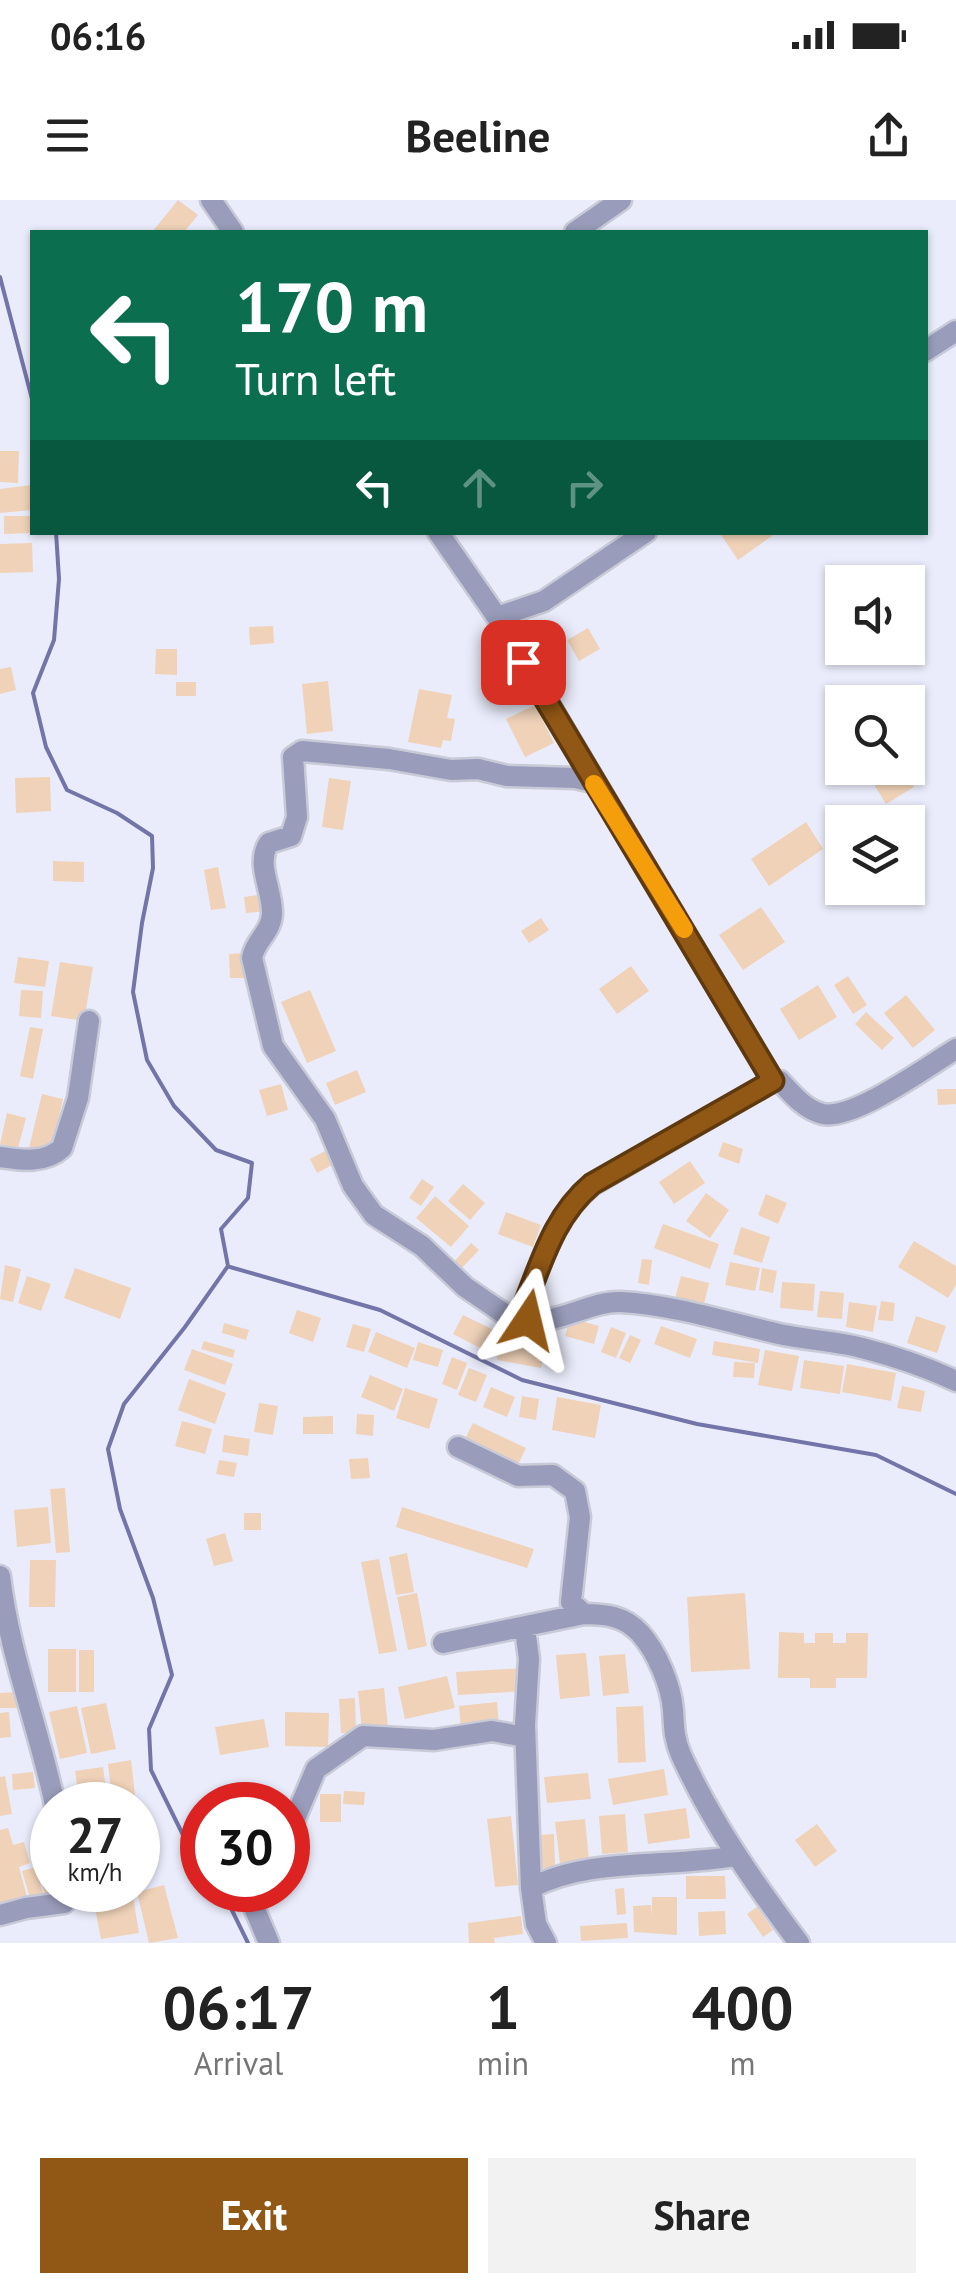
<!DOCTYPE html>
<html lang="en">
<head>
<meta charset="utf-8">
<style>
	body { margin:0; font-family:"PT Sans",sans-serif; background:#f2f2f2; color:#222; height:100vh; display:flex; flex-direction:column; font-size:38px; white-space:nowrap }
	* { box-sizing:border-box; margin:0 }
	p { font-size:32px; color:#767676 }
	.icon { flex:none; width:55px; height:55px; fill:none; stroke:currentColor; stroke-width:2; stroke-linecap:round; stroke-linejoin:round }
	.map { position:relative; height:1743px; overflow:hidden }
	.panel { display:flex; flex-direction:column; background:#fff; flex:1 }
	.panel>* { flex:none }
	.guide { position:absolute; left:30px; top:30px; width:898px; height:305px; border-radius:0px; box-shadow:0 2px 8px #0004; background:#0b6e4f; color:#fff; overflow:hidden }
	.controls { position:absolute; left:825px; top:365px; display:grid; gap:20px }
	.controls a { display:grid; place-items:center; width:100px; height:100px; border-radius:0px; background:#fff; box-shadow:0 2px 8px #0004; font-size:50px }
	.speed { position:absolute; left:30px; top:1582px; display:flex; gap:20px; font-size:50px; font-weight:700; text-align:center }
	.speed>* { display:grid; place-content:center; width:130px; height:130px; border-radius:50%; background:#fff; box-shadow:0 2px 8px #0004; line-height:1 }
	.speed small { font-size:25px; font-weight:400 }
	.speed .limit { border:15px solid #d22; background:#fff; color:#111 }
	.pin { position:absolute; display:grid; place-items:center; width:85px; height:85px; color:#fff; margin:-42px; border-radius:20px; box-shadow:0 5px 15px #0006 }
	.me { position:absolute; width:110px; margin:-55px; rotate:10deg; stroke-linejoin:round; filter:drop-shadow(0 0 8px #0008) }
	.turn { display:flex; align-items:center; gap:35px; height:210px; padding:0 40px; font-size:45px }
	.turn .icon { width:130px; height:130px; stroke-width:2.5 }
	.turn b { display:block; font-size:70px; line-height:85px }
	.lanes { display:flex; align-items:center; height:95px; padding:0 40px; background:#0003; justify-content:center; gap:50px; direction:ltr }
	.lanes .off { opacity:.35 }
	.eta { display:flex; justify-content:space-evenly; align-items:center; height:170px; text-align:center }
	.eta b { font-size:60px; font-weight:800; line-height:70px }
	.button { display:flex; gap:20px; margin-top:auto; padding:20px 40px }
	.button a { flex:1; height:115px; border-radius:0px; background:#915715; color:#fff; font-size:40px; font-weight:800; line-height:115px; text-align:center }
	.button a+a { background:#f2f2f2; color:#222 }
	.status { display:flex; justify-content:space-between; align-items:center; height:70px; padding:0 50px; background:#fff; direction:ltr }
	.status svg { height:28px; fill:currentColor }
	header { display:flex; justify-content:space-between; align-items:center; height:130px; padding:0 40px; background:#fff; font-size:45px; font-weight:800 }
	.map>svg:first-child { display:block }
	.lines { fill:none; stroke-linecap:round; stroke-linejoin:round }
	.stream { stroke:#7375a8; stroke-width:4 }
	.building { fill:#efd2b8 }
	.minor-casing { stroke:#c9cad8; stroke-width:25 }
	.minor { stroke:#999cba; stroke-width:20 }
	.route-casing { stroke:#5e390e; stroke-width:25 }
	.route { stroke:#915715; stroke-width:18 }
	.slow { stroke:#f59e0b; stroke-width:18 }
</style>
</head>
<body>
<div class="status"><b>06:16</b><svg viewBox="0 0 49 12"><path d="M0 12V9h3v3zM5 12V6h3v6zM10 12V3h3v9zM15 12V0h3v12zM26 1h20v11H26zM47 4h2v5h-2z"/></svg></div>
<header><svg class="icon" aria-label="menu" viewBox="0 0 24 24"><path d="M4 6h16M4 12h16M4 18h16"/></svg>Beeline<svg class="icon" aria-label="share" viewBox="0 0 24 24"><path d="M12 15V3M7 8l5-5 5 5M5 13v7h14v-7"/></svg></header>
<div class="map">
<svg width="956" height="1743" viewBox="0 0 956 1743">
	<rect width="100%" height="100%" fill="#ebecfb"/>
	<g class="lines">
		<!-- stream -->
		<path class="stream" d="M0 77 32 199
			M56 332 59 379 54 440 33 493 46 547 67 590 117 613 152 636 153 668 142 723 133 792 147 860 174 906 216 950 252 963 248 998 221 1029 228 1066 185 1127 124 1204 108 1249 120 1309 153 1398 172 1475 149 1529 151 1570 184 1637 202 1663
			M230 1067 380 1110 522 1180 697 1224 876 1255 956 1294
			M222 1690 248 1743"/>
	</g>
	<!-- building -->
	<path class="building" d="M178 0 198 15 184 32H152Z
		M0 251H19L18 283 0 282Z
		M32 285V310L0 313V289Z
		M4 316H32V333L4 334Z
		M719 332H770L772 336 738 360Z
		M32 343 33 372 0 373V344Z
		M273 426 274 443 250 445 249 427Z
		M588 428 600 449 579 461 567 440Z
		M156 449H177V475L155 474Z
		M11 467 16 490 0 494V469Z
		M328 481 333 531 307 534 302 484Z
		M176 482H196V496H176Z
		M419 489 452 495 447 518 455 519 451 541 443 540 441 548 408 542Z
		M535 505 554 543 525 557 506 519Z
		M864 568H902L914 587 886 604Z
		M50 577 51 611 16 613 15 578Z
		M329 578 351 581 343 630 322 627Z
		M806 622 823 649 769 686 751 659Z
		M53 661 84 662V682L53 681Z
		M218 667 226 708 211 710 204 670Z
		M265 694 267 711 246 713 244 697Z
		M761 707 785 742 743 770 719 735Z
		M541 718 549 730 529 743 521 731Z
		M243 753 244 778H230L229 754Z
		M18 757 49 761 45 787 14 783Z
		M60 762 93 767 84 821 51 816Z
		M631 766 649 791 617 814 599 789Z
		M848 776 867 805 853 814 834 785Z
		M818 785 837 817 799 840 780 809Z
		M21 790 43 791 41 818 19 816Z
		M310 790 336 851 307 863 281 802Z
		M906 795 935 830 913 848 884 813Z
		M866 812 894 838 882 850 855 824Z
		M30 827 43 829 33 879 20 876Z
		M357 870 366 892 335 905 326 883Z
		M281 884 288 910 267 916 259 890Z
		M937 889H956V904L938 905Z
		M42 894 63 899 50 957 28 952Z
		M7 913 26 918 18 948 0 944Z
		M723 942 743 949 739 964 718 956Z
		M325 951 332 965 317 973 310 959Z
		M690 961 705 983 674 1004 659 982Z
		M422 979 434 987 421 1006 409 998Z
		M463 984 485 1003 470 1020 448 1001Z
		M706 993 729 1010 710 1038 686 1021Z
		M766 994 787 1003 778 1024 758 1015Z
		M435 996 469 1026 451 1047 416 1018Z
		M506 1012 541 1025 533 1047 498 1034Z
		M663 1024 719 1044 710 1069 654 1048Z
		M741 1027 770 1037 762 1063 733 1054Z
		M914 1041 956 1066V1085L948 1098 898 1067Z
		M471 1043 479 1050 459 1071 452 1064Z
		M642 1059 652 1060 649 1085 638 1083Z
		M730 1062 760 1068 755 1091 725 1085Z
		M5 1065 21 1069 13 1102 0 1099Z
		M75 1068 131 1088 120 1119 64 1098Z
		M762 1068 777 1071 773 1093 759 1090Z
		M27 1076 51 1084 41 1111 18 1103Z
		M681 1076 709 1083 704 1104 675 1098Z
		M782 1082 815 1084 813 1111 780 1108Z
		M820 1091 844 1093 842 1119 817 1117Z
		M881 1101 895 1103 893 1121 878 1120Z
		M849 1102 877 1106 873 1132 846 1127Z
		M297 1110 321 1118 313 1142 289 1133Z
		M463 1115 500 1133 490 1153 453 1134Z
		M916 1116 946 1126 937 1153 907 1143Z
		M570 1118 599 1126 594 1144 565 1136Z
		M224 1123 249 1130 246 1140 222 1133Z
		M353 1124 371 1129 364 1152 346 1147Z
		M661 1126 697 1139 690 1158 654 1144Z
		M611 1127 626 1133 616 1158 601 1152Z
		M376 1132 415 1148 407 1168 368 1152Z
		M630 1135 641 1140 630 1163 619 1158Z
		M204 1141 235 1150 233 1158 201 1149Z
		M714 1141 760 1149 758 1163 712 1155Z
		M418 1142 443 1150 438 1167 413 1160Z
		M500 1142 545 1149 541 1168 497 1160Z
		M192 1149 233 1164 225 1185 184 1170Z
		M765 1150 799 1156 792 1191 758 1185Z
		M452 1157 467 1163 457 1190 442 1184Z
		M804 1160 844 1166 840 1194 800 1188Z
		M734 1162 755 1163 754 1178 733 1177Z
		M847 1164 896 1173 891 1201 842 1192Z
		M469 1168 487 1175 476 1202 458 1195Z
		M370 1175 403 1189 394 1211 361 1197Z
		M189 1179 226 1193 215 1224 178 1210Z
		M902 1186 925 1191 921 1212 897 1208Z
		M491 1187 515 1197 507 1217 483 1207Z
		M405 1188 438 1199 429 1229 396 1218Z
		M522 1196 539 1199 536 1220 519 1217Z
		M557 1197 601 1205 595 1238 552 1230Z
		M259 1203 278 1206 273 1235 254 1232Z
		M357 1214 374 1215 373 1236 356 1234Z
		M333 1216V1234H303V1217Z
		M182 1221 212 1229 205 1254 175 1246Z
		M473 1223 526 1248 516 1269 463 1243Z
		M224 1235 250 1239 248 1256 222 1252Z
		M368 1258 370 1278 351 1279 349 1259Z
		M219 1260 237 1263 234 1277 216 1274Z
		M65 1288 70 1352 56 1353 50 1289Z
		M48 1307 51 1343 17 1347 14 1310Z
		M402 1307 534 1349 527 1368 396 1327Z
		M244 1313H261V1330H244Z
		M225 1333 233 1361 214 1366 206 1339Z
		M407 1353 414 1392 396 1395 389 1357Z
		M379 1359 397 1451 379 1454 361 1362Z
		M30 1360H56L55 1407H29Z
		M417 1393 427 1446 408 1450 397 1397Z
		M745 1393 750 1469 691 1472 687 1397Z
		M779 1432 804 1433V1443H815V1433H833V1443H846V1433H868L867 1478H836V1488H810V1478H778Z
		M48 1449H76V1492H48Z
		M79 1450H94V1492H79Z
		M586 1453 590 1496 560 1499 556 1455Z
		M625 1454 629 1493 603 1496 599 1456Z
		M524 1468 526 1491 458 1495 456 1472Z
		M447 1476 455 1508 405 1519 398 1487Z
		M384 1488 388 1527 362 1530 358 1491Z
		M16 1492 17 1508H0V1493Z
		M355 1498 356 1533H341L339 1499Z
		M497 1502 499 1526 461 1530 459 1506Z
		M106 1503 116 1549 91 1554 81 1508Z
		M77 1506 87 1553 60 1559 49 1512Z
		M643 1506 646 1562 618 1563 616 1507Z
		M9 1512 11 1537 0 1538V1513Z
		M285 1512 329 1513 328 1547 285 1546Z
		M264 1519 269 1547 220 1555 215 1527Z
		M131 1560 135 1595 112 1598 108 1564Z
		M103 1567 107 1596 79 1600 75 1571Z
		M664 1569 668 1595 613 1605 608 1579Z
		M33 1572 35 1588 13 1590 12 1574Z
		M588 1573 591 1599 547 1603 544 1577Z
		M5 1576 12 1614 0 1616V1577Z
		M344 1591 365 1592 364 1605 343 1604Z
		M320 1594H341V1622H320Z
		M686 1608 690 1638 648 1644 644 1614Z
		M625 1614 628 1652 602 1654 599 1616Z
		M511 1616 518 1685 495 1687 487 1619Z
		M585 1619 589 1660 560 1664 555 1622Z
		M817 1624 837 1651 815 1667 795 1640Z
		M8 1628 13 1645 24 1642 30 1663 19 1667 27 1697 0 1704V1630Z
		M554 1634 555 1668H542L540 1635Z
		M150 1646 152 1668 138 1669V1647Z
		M50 1648 52 1690H60L62 1695 46 1699 34 1653Z
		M36 1667 43 1694 30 1698 22 1671Z
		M686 1676H725L726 1699H686Z
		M164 1685 178 1738 149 1743 137 1692Z
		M624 1688 626 1714 617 1715 615 1689Z
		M132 1691 139 1733 101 1739 93 1698Z
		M652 1697H677V1735L634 1732 633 1706 651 1705 652 1716Z
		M757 1707 773 1730 763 1737 747 1714Z
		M725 1711 726 1734 699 1736 698 1712Z
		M521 1716 523 1734 494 1738 495 1743H469L468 1723Z
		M627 1723 628 1738 581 1741 580 1726Z"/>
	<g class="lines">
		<defs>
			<path id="minor" d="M211 0 233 32
				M575 32 621 0
				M925 151 956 131
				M438 332 497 417 773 881H780C792 894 805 910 823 914 854 920 928 866 956 849
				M497 417 544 401 646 332
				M773 881 592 985C554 1016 542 1061 524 1106L525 1117C549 1130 590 1100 621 1102 674 1105 727 1122 779 1134 806 1140 835 1141 862 1148 894 1156 926 1167 956 1181
				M0 957C21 960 45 964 62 948L78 898 89 821
				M528 1120 506 1115 465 1087 422 1046 374 1015 353 986 325 919 273 846 252 758C255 740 271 733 272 714 273 690 255 664 269 643L291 636 297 617 293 557 302 551 389 559 451 570 478 569 507 576 575 578 593 582
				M458 1247 518 1276 553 1275 575 1291 580 1317 571 1402 584 1414
				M0 1376C9 1454 39 1528 55 1605
				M525 1428 529 1459 525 1525 531 1688 536 1724 546 1743
				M443 1443 584 1414C606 1414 624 1416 640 1433 657 1452 671 1485 673 1510 674 1527 674 1539 681 1555 712 1623 754 1683 799 1743
				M288 1635 316 1569 363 1536 434 1540 492 1531 525 1537
				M531 1688C589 1657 670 1668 736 1656
				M256 1690 253 1705 269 1743
				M0 1715 26 1708 64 1703 73 1690"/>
		</defs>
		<!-- minor casing -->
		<use href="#minor" class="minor-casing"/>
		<!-- minor -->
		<use href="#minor" class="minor"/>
	</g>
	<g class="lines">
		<defs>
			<path id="route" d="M523 462 773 881 592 984C554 1016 542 1061 524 1106L528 1120"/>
		</defs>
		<!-- route casing -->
		<use href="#route" class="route-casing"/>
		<!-- route -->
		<use href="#route" class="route"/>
		<!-- slow -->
		<path class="slow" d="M594 584 684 729"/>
	</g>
</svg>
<div class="controls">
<a><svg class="icon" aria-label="sound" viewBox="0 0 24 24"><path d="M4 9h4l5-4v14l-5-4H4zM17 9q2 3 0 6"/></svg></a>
<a><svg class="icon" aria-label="search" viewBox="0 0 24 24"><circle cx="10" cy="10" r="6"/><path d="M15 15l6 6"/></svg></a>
<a><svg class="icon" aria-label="layers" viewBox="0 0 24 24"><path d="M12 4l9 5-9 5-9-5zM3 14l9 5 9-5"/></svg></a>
</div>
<div class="speed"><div>27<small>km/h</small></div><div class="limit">30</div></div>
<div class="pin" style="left:523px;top:462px;background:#d93025"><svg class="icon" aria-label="arrive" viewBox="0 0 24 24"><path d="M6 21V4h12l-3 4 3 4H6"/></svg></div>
<svg class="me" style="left:528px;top:1120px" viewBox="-20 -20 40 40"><path d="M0-17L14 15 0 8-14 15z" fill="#915715" stroke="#fff" stroke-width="4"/></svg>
<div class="guide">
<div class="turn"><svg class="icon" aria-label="left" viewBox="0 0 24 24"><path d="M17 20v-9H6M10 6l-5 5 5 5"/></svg><div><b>170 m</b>Turn left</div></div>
<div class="lanes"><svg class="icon" aria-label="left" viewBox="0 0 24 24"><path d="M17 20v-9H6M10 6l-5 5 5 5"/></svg><svg class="icon off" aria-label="ahead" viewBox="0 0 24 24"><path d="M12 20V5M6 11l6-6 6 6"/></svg><svg class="icon off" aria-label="right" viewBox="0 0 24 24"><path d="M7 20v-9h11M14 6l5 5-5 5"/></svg></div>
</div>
</div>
<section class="panel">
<div class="eta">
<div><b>06:17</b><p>Arrival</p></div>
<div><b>1</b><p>min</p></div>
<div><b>400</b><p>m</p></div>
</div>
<div class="button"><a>Exit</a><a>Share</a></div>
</section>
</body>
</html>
